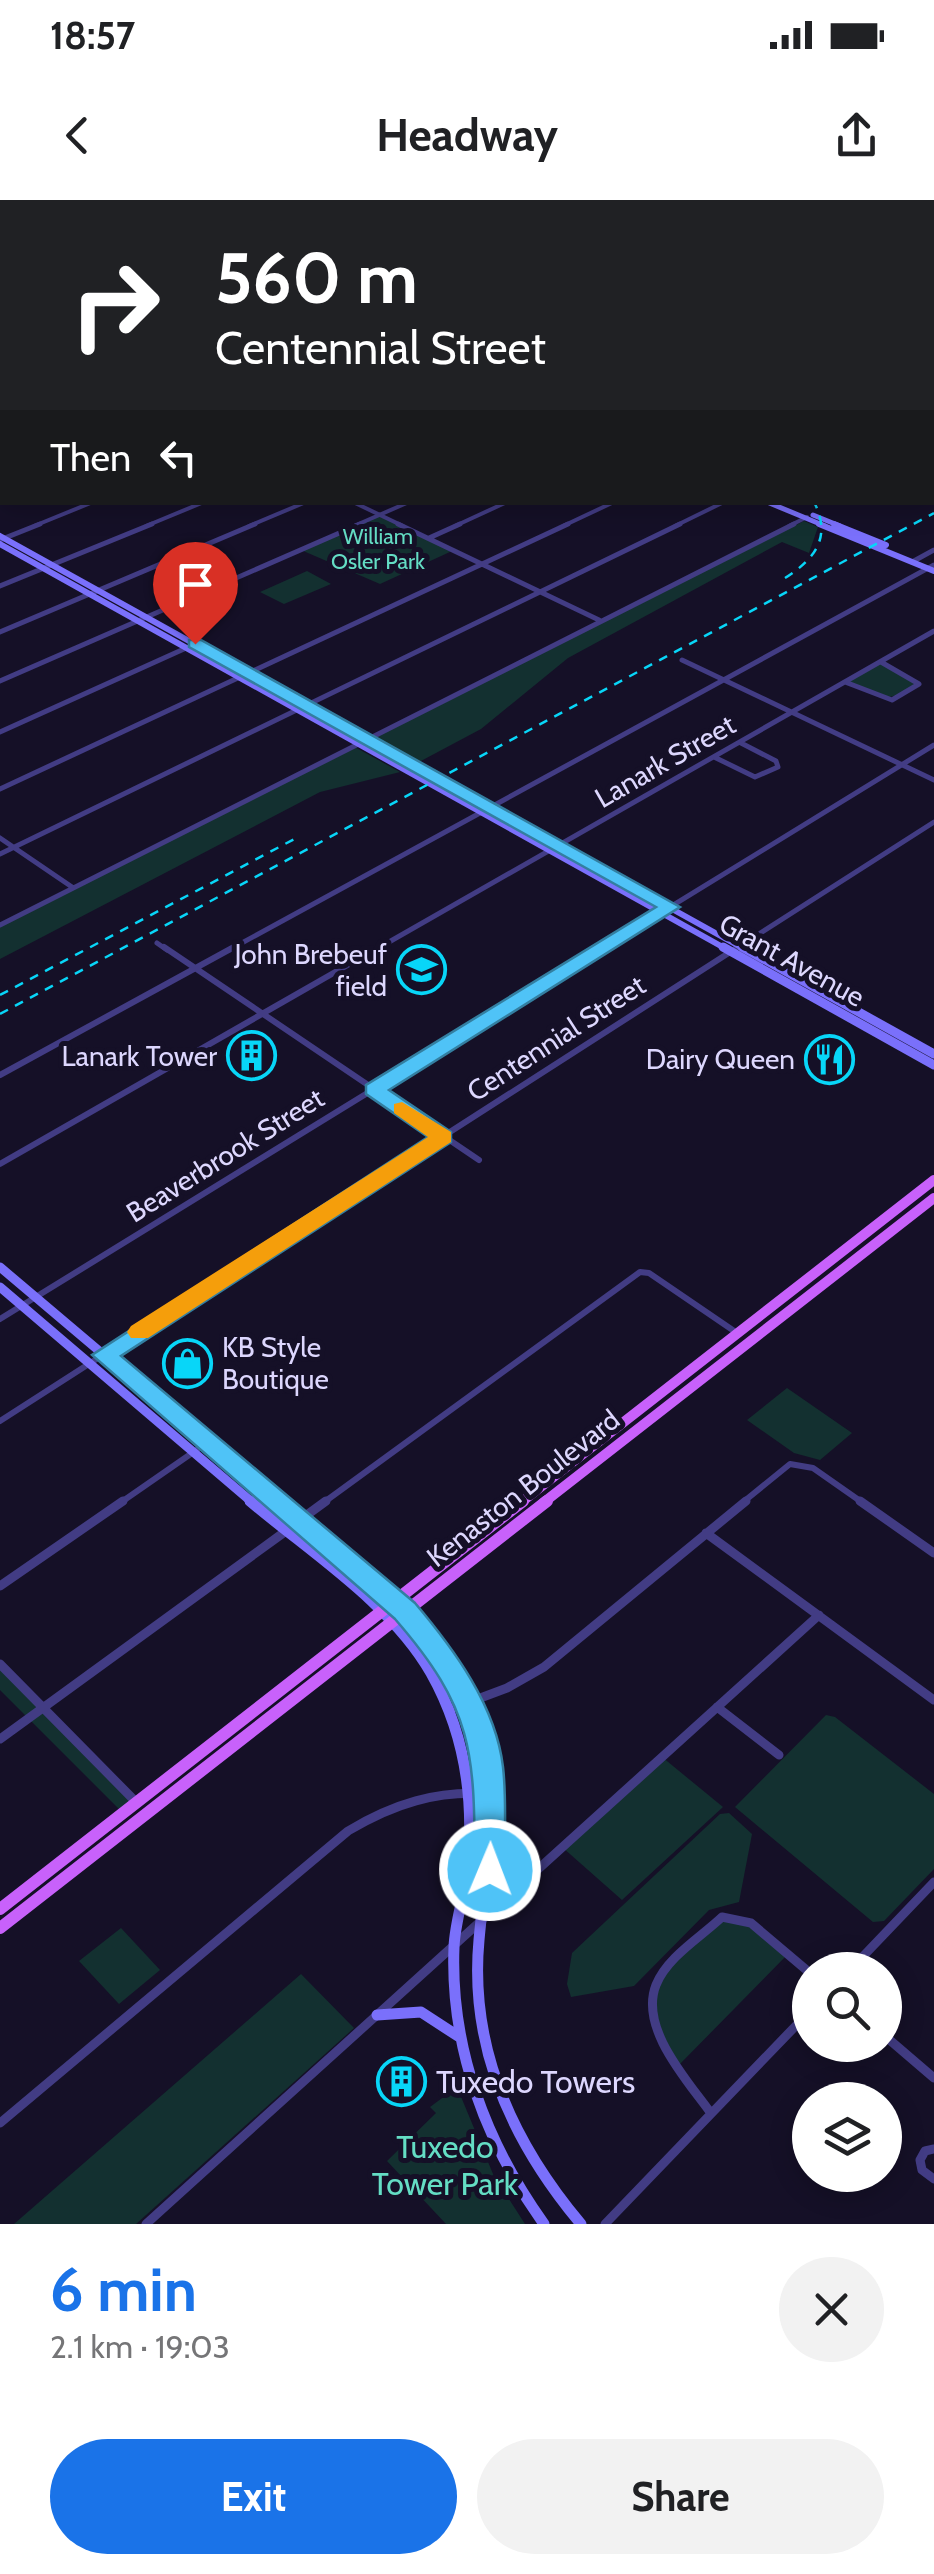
<!DOCTYPE html>
<html lang="en">
<head>
<meta charset="utf-8">
<style>
	body { margin:0; font-family:Cabin,sans-serif; background:#f2f2f2; color:#202124; height:100vh; display:flex; flex-direction:column; font-size:38px; white-space:nowrap }
	* { box-sizing:border-box; margin:0 }
	p { font-size:32px; color:#757577 }
	.icon { flex:none; width:55px; height:55px; fill:none; stroke:currentColor; stroke-width:2; stroke-linecap:round; stroke-linejoin:round }
	.map { position:relative; height:2024px; overflow:hidden }
	.side { display:flex; flex-direction:column; background:#fff; flex:1 }
	.side>* { flex:none }
	.top-card { position:absolute; left:0px; top:0px; width:935px; height:305px; box-shadow:0 5px 25px #0003; background:#202124; color:#fff; overflow:hidden }
	.buttons { position:absolute; left:792px; top:1752px; display:grid; gap:20px }
	.buttons a { display:grid; place-items:center; width:110px; height:110px; border-radius:50%; background:#fff; box-shadow:0 5px 25px #0003; font-size:50px }
	.pin { position:absolute; display:grid; place-items:center; width:85px; height:85px; color:#fff; margin:-102px -42px; border-radius:50% 50% 50% 0; rotate:-45deg; box-shadow:0 0 10px #0007 }
	.pin .icon { rotate:45deg }
	.me { position:absolute; width:110px; margin:-55px; rotate:1deg; stroke-linejoin:round; filter:drop-shadow(0 0 8px #0008) }
	.turn { display:flex; align-items:center; gap:35px; height:210px; padding:0 50px; font-size:45px }
	.turn .icon { width:130px; height:130px; stroke-width:2.5 }
	.turn b { display:block; font-size:70px; line-height:85px }
	.then { display:flex; align-items:center; height:95px; padding:0 50px; background:#0003; gap:20px; font-size:38px }
	.round { display:grid; place-items:center; flex:none; width:105px; height:105px; border-radius:52px; background:#f2f2f2 }
	.head { display:flex; align-items:center; justify-content:space-between; height:170px; padding:0 50px }
	h1 { font-size:60px; font-weight:700; line-height:75px; color:#1a73e8 }
	.action { display:flex; gap:20px; margin-top:auto; padding:20px 50px }
	.action a { flex:1; height:115px; border-radius:60px; background:#1a73e8; color:#fff; font-size:40px; font-weight:700; line-height:115px; text-align:center }
	.action a+a { background:#f2f2f2; color:#202124 }
	.status { display:flex; justify-content:space-between; align-items:center; height:70px; padding:0 50px; background:#fff; direction:ltr }
	.status svg { height:28px; fill:currentColor }
	header { display:flex; justify-content:space-between; align-items:center; height:130px; padding:0 50px; background:#fff; font-size:45px; font-weight:700 }
	.map>svg:first-child { display:block }
	.green { fill:#133030 }
	.lines { fill:none; stroke-linecap:round; stroke-linejoin:round }
	.street-far3 { stroke:#423c84; stroke-width:4 }
	.street-far2 { stroke:#423c84; stroke-width:5 }
	.street-far1 { stroke:#423c84; stroke-width:6 }
	.street { stroke:#423c84; stroke-width:9 }
	.secondary-far3 { stroke:#7a70fb; stroke-width:5 }
	.secondary-far2 { stroke:#7a70fb; stroke-width:6 }
	.secondary-far1 { stroke:#7a70fb; stroke-width:9 }
	.secondary { stroke:#7a70fb; stroke-width:11 }
	.primary-far1 { stroke:#c861fb; stroke-width:10 }
	.primary { stroke:#c861fb; stroke-width:12 }
	.rail { stroke:#08d6f8; stroke-width:2.5; stroke-dasharray:9 8; stroke-linecap:butt }
	.route { fill:#4fc3f7; stroke:#337fa1; stroke-width:2.5 }
	.slow { fill:#f59e0b }
	.labels { text-anchor:middle; stroke-width:10; stroke-linejoin:round; paint-order:stroke }
	.far-park-label { font-size:22px; fill:#64ddc4; stroke:#151027 }
	.street-label { font-size:28px; fill:#ddd7fe; stroke:#151027 }
	.poi-label { font-size:28px; fill:#ddd7fe; stroke:#151027; text-anchor:end }
	.near-poi-label { font-size:32px; fill:#ddd7fe; stroke:#151027; text-anchor:start }
	.near-park-label { font-size:32px; fill:#64ddc4; stroke:#151027 }
</style>
</head>
<body>
<div class="status"><b>18:57</b><svg viewBox="0 0 49 12"><path d="M0 12V9h3v3zM5 12V6h3v6zM10 12V3h3v9zM15 12V0h3v12zM26 1h20v11H26zM47 4h2v5h-2z"/></svg></div>
<header><svg class="icon" aria-label="back" viewBox="0 0 24 24"><path d="M15 5l-7 7 7 7"/></svg>Headway<svg class="icon" aria-label="share" viewBox="0 0 24 24"><path d="M12 15V3M7 8l5-5 5 5M5 13v7h14v-7"/></svg></header>
<div class="map">
<svg width="934" height="2024" viewBox="0 0 934 2024">
	<rect width="100%" height="100%" fill="#151027"/>
	<!-- green -->
	<path class="green" d="M380 315 452 351 380 384 301 350Z
		M804 321 818 327 809 353 782 342 568 458 481 529 419 562 372 536Z
		M307 371 331 384 284 404 260 392Z
		M880 462 919 482C886 506 880 498 844 482Z
		M353 546 400 572 320 592 0 759V725Z
		M787 1188 852 1233 820 1260 794 1253 747 1220Z
		M0 1464 137 1602 123 1613 0 1490Z
		M826 1515 835 1517 934 1594V1669L884 1721 873 1722 735 1607Z
		M662 1557 723 1607 622 1700 562 1647Z
		M729 1613 752 1634 739 1702 709 1710 634 1786 571 1797 567 1784 572 1753 720 1614Z
		M722 1717H737L788 1754 678 1866 655 1820 657 1781Z
		M121 1728 160 1770 119 1804 79 1761Z
		M301 1774 354 1828 136 2024H14Z
		M457 1887 493 1974 525 2024H446L387 1961 436 1913 430 1907Z"/>
	<g class="lines">
		<!-- street-far3 -->
		<path class="street-far3" d="M353 302 403 326
			M34 326 93 302
			M146 326 204 302
			M249 326 306 302
			M354 326 409 302
			M455 326 507 302
			M563 326 614 302
			M675 326 724 302
			M789 326 807 317"/>
		<!-- street-far2 -->
		<path class="street-far2" d="M398 324 599 420
			M429 338 460 324
			M0 340 40 324
			M912 362 934 350
			M0 386 152 324
			M0 432 255 324
			M682 460 934 580
			M0 481 360 324
			M845 482 892 500 919 484 881 462
			M0 532 195 444
			M714 557 755 577 778 567 776 561 741 543
			M0 589 568 324
			M0 638 72 687
			M0 654 680 324
			M0 725 794 324
			M157 743 167 750
			M229 750 934 365
			M375 750 934 431
			M600 750 934 545
			M734 750 934 622"/>
		<!-- street-far1 -->
		<path class="street-far1" d="M164 747 479 960
			M0 875 234 747
			M0 964 379 747
			M0 1119 605 747
			M0 1221 738 747
			M120 1303 208 1242
			M323 1303 640 1072 649 1073 737 1133
			M742 1303 790 1264 813 1268 863 1303"/>
		<!-- street -->
		<path class="street" d="M860 1301 934 1353
			M300 1320 326 1301
			M706 1333 934 1500
			M0 1386 123 1301
			M0 1464 136 1602
			M717 1507 779 1555
			M451 1509 507 1488 544 1467 746 1301
			M0 1539 286 1331
			M850 1770 934 1682
			M885 1836 934 1878
			M710 1912C687 1880 639 1828 656 1785 667 1757 701 1737 722 1717L751 1723 810 1773
			M0 1923 348 1631C393 1604 437 1590 489 1594
			M934 1949 925 1951 920 1960 922 1970 934 1979
			M146 2024 819 1415
			M605 2024 810 1811"/>
		<!-- secondary-far3 -->
		<path class="secondary-far3" d="M254 0 261 2
			M268 0 276 2
			M417 2 423 0
			M440 2 447 0
			M767 302 825 326
			M813 315 840 326"/>
		<!-- secondary-far2 -->
		<path class="secondary-far2" d="M819 324 934 371
			M834 324 886 345
			M0 336 746 750
			M0 344 728 750"/>
		<!-- secondary-far1 -->
		<path class="secondary-far1" d="M723 747 934 865
			M742 747 934 854
			M0 1067 279 1303
			M0 1087 253 1303"/>
		<!-- secondary -->
		<path class="secondary" d="M250 1301C310 1352 391 1403 431 1473 466 1535 475 1602 467 1672 464 1697 455 1722 454 1747 450 1848 486 1943 544 2024
			M276 1301C345 1360 429 1416 469 1501 505 1577 486 1660 479 1740 469 1848 513 1943 581 2024
			M490 1670 508 1681 523 1682
			M377 1815 421 1812 461 1838"/>
		<!-- primary-far1 -->
		<path class="primary-far1" d="M520 1303 934 980
			M543 1303 934 998"/>
		<!-- primary -->
		<path class="primary" d="M0 1709 523 1301
			M0 1728 547 1301"/>
		<!-- rail -->
		<path class="rail" d="M785 378C815 359 832 337 814 302
			M0 795 300 636
			M0 814 934 313"/>
	</g>
	<!-- route -->
	<path class="route" d="M189 440H201L680 707 389 890 451 932V942L121 1156 415 1403C454 1449 496 1506 503 1567 507 1601 504 1636 505 1670L500 1679 490 1683 479 1679 475 1670C474 1553 475 1511 395 1419L92 1155 428 937 366 894V885L656 707 189 447Z"/>
	<!-- slow -->
	<path class="slow" d="M402 902 451 932V942L148 1138H131L127 1132 131 1126 428 937 394 913V904Z"/>
	<!-- icons -->
	<defs>
		<symbol id="school-ring" viewBox="-11 -11 22 22"><circle r="9.5" fill="#151027" stroke="#08d6f8" stroke-width="1.5"/><path d="M0-5L7-2L0 1L-7-2ZM-4 1L0 2.5L4 1V4Q0 6-4 4Z" fill="#08d6f8"/></symbol>
		<symbol id="building-ring" viewBox="-11 -11 22 22"><circle r="9.5" fill="#151027" stroke="#08d6f8" stroke-width="1.5"/><path d="M-4-6H4V6H1V3H-1V6H-4ZM-2.5-4.3h1.7v1.8h-1.7ZM.8-4.3h1.7v1.8H.8ZM-2.5-1h1.7V.8h-1.7ZM.8-1h1.7V.8H.8Z" fill="#08d6f8"/></symbol>
		<symbol id="restaurant-ring" viewBox="-11 -11 22 22"><circle r="9.5" fill="#151027" stroke="#08d6f8" stroke-width="1.5"/><path d="M-5-6h1v4h1v-4h1v4h1v-4h1v5L-1.5 .5V6h-2V.5L-5-1ZM5-6V6H3V1.5H1.5Q1.5-4 5-6Z" fill="#08d6f8"/></symbol>
		<symbol id="shop-ring" viewBox="-11 -11 22 22"><circle r="9.5" fill="#151027" stroke="#08d6f8" stroke-width="1.5"/><path d="M-5-2.5h2.3a2.7 3.5 0 0 1 5.4 0H5L5.5 6h-11ZM-1.5-2.5h3a1.5 2.3 0 0 0-3 0Z" fill="#08d6f8"/></symbol>
	</defs>
	<g fill-rule="evenodd">
		<use href="#school-ring" x="394" y="742" width="55" height="55"/>
		<use href="#building-ring" x="224" y="828" width="55" height="55"/>
		<use href="#restaurant-ring" x="802" y="832" width="55" height="55"/>
		<use href="#shop-ring" x="160" y="1136" width="55" height="55"/>
		<use href="#building-ring" x="374" y="1854" width="55" height="55"/>
	</g>
	<g class="labels">
		<!-- far-park labels -->
		<g class="far-park-label">
			<text x="378" y="344">William<tspan x="378" dy="25">Osler Park</tspan></text>
		</g>
		<!-- street labels -->
		<g class="street-label">
			<text transform="translate(665 561) rotate(-30)" y="10">Lanark Street</text>
			<text transform="translate(792 760) rotate(29)" y="10">Grant Avenue</text>
			<text transform="translate(556 838) rotate(-33)" y="10">Centennial Street</text>
			<text transform="translate(225 955) rotate(-32)" y="10">Beaverbrook Street</text>
			<text transform="translate(523 1288) rotate(-38)" y="10">Kenaston Boulevard</text>
		</g>
		<!-- poi labels -->
		<g class="poi-label">
			<text x="387" y="764">John Brebeuf<tspan x="387" dy="32">field</tspan></text>
			<text x="217" y="866">Lanark Tower</text>
			<text x="795" y="869">Dairy Queen</text>
			<text x="222" y="1157" text-anchor="start">KB Style<tspan x="222" dy="32">Boutique</tspan></text>
		</g>
		<!-- near-poi labels -->
		<g class="near-poi-label">
			<text x="436" y="1893">Tuxedo Towers</text>
		</g>
		<!-- near-park labels -->
		<g class="near-park-label">
			<text x="445" y="1958">Tuxedo<tspan x="445" dy="37">Tower Park</tspan></text>
		</g>
	</g>
</svg>
<div class="buttons">
<a><svg class="icon" aria-label="search" viewBox="0 0 24 24"><circle cx="10" cy="10" r="6"/><path d="M15 15l6 6"/></svg></a>
<a><svg class="icon" aria-label="layers" viewBox="0 0 24 24"><path d="M12 4l9 5-9 5-9-5zM3 14l9 5 9-5"/></svg></a>
</div>
<div class="pin" style="left:195px;top:444px;background:#d93025"><svg class="icon" aria-label="arrive" viewBox="0 0 24 24"><path d="M6 21V4h12l-3 4 3 4H6"/></svg></div>
<svg class="me" style="left:490px;top:1670px" viewBox="-20 -20 40 40"><circle r="17" fill="#4fc3f7" stroke="#fff" stroke-width="3"/><path d="M0-11L8 9 0 5-8 9z" fill="#fff"/></svg>
<div class="top-card">
<div class="turn"><svg class="icon" aria-label="right" viewBox="0 0 24 24"><path d="M7 20v-9h11M14 6l5 5-5 5"/></svg><div><b>560 m</b>Centennial Street</div></div>
<div class="then">Then<svg class="icon" aria-label="left" viewBox="0 0 24 24"><path d="M17 20v-9H6M10 6l-5 5 5 5"/></svg></div>
</div>
</div>
<section class="side">
<div class="head"><div><h1>6 min</h1><p>2.1 km · 19:03</p></div><a class="round"><svg class="icon" aria-label="close" viewBox="0 0 24 24"><path d="M6 6l12 12M18 6L6 18"/></svg></a></div>
<div class="action"><a>Exit</a><a>Share</a></div>
</section>
</body>
</html>
